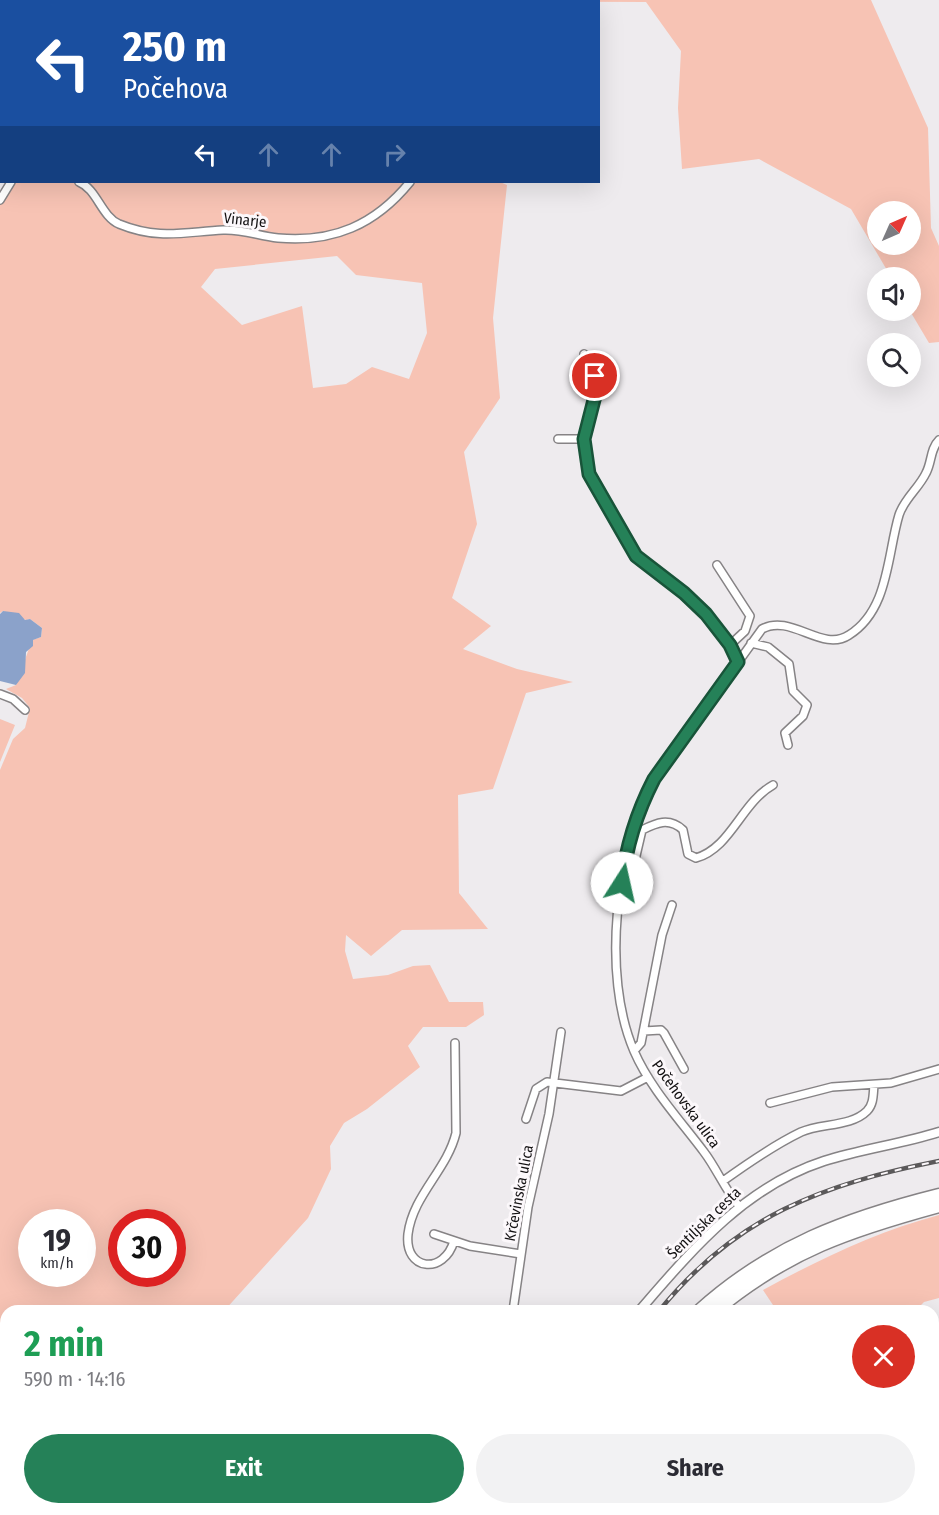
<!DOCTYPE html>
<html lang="en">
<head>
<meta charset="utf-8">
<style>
	body { margin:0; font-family:"Fira Sans Condensed",sans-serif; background:#f2f2f3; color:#2b2b33; height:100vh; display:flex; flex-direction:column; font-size:22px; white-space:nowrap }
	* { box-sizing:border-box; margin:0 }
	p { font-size:20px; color:#7c7c81 }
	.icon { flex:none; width:33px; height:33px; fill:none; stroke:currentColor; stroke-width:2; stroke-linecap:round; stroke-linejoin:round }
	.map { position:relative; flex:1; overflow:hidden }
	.drawer { position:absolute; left:0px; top:1305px; width:939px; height:210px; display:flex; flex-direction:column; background:#fff; border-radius:18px 18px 0 0; box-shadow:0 6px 24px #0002 }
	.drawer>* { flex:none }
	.banner { position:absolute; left:0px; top:0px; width:600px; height:183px; box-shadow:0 6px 24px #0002; background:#1a4fa0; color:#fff; overflow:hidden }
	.needle { width:39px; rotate:45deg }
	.tools { position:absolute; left:867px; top:201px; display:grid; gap:12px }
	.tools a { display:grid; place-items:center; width:54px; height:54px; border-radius:50%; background:#fff; box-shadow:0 6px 24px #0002; font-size:30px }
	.speed { position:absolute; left:18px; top:1209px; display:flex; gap:12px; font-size:30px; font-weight:700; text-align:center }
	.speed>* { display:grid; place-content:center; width:78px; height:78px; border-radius:50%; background:#fff; box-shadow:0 6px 24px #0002; line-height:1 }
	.speed small { font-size:15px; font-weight:400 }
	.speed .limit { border:9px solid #d22; background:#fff; color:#111 }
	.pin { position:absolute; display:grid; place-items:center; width:51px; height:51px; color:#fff; margin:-26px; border:3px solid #fff; border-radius:50%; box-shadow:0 2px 6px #0007 }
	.me { position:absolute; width:66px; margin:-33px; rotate:10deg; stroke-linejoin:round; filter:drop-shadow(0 0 4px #0008) }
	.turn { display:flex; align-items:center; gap:21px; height:126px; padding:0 24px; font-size:27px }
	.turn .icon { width:78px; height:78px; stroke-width:2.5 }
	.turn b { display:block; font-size:42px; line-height:51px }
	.lanes { display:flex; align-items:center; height:57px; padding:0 24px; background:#0003; justify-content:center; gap:30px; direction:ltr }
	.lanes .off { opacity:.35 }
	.round { display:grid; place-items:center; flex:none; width:63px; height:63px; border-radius:32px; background:#f2f2f3 }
	.headline { display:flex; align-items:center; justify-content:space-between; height:102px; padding:0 24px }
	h1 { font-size:36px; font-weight:700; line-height:45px; color:#1e9e55 }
	.action { display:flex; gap:12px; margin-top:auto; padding:12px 24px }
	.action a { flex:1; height:69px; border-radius:36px; background:#258158; color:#fff; font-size:24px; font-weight:700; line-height:69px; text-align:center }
	.action a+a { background:#f2f2f3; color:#2b2b33 }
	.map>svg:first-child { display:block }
	.green { fill:#f7c3b4; fill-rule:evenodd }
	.water { fill:#8ba2ca }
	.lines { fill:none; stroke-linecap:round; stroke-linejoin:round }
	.stream { stroke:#8ba2ca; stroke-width:2 }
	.minor-casing { stroke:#868385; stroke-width:10 }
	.tertiary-casing { stroke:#868385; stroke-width:11 }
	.trunk-casing { stroke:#868385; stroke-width:15 }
	.minor { stroke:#fff; stroke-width:7 }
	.tertiary { stroke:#fff; stroke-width:8 }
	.trunk { stroke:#fff; stroke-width:12 }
	.rail-casing { stroke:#5b595a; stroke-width:4.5 }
	.rail { stroke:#fcf8fb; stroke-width:2; stroke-dasharray:7; stroke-linecap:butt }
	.route-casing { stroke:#185439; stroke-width:15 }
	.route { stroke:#258158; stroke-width:10 }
	.labels { text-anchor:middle; stroke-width:6; stroke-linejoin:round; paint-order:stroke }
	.street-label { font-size:15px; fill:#131112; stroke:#fcf8fb }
</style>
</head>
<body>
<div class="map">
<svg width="939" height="1515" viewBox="0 0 939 1515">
	<rect width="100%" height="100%" fill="#eeebee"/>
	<!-- green -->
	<path class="green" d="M130 0H871L928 128 931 228 939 246V342L929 343 910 311V278L891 277 851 209 759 159 682 169 678 108 681 51 646 2ZM878 212H910V244H878Z
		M6 182H500L507 185 493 318 500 398 464 452 477 524 452 598 491 626 463 649 517 669 573 682 526 693 493 789 458 795 459 893 488 929 402 930 371 956 346 935 345 951 353 979 388 975 413 966 430 965 449 1002H483L484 1015 466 1027H423L408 1046 420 1067 367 1109 344 1123 330 1146 331 1169 308 1218 224 1311H6V1481L0 1483V770L13 739 25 728 30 708 22 698 6 689 16 685 32 640 41 637 42 628 30 619 26 620 3 611 0 613V192ZM337 256 356 275 422 283 427 333 409 379 372 367 346 384 313 388 302 306 242 325 201 287 215 269ZM32 1222H82V1274H32ZM122 1222H172V1274H122Z
		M0 719 15 725 0 762Z
		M939 1215V1298L924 1302 915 1311H777L763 1290C820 1259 876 1232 939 1215Z"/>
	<!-- water -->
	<path class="water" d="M3 611 19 613 25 620 30 619 42 628 41 637 33 640V646L26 652 25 673 16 685 0 681V614Z"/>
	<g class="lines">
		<!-- stream -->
		<path class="stream" d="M115 0H120
			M187 2 190 0"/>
		<defs>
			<path id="minor" d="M6 0 7 2
				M229 2 230 0
				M524 2 525 0
				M79 182C97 189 101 216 119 224 158 240 184 232 223 230 242 229 259 236 278 238 333 243 375 225 410 182
				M0 200 11 182
				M584 354 591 366 596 386 584 439 589 474 636 556 684 593 706 614 730 645 738 661
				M558 439H584
				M717 565 750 616 745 631 730 645
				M751 643 768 647 789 664 793 691 807 705 803 716 785 733 788 745
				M0 694 13 699 25 710
				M624 869 635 860 642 830C656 823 669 817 683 830L688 854 696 858C731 848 741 803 773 785
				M644 1031 661 1030 664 1033 684 1069
				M634 1051 641 1043 662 935 672 905
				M770 1103 832 1087 891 1083 939 1069
				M526 1119 536 1089 547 1082 621 1091 648 1077
				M723 1181C748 1163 774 1145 801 1132 821 1123 851 1127 867 1111 874 1104 873 1094 874 1085
				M739 1206C725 1190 717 1169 704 1152 680 1120 650 1088 634 1051 601 974 616 851 654 779L762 629C791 613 822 653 849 635 889 610 887 555 899 515 904 499 919 488 926 473 932 462 930 449 939 440
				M434 1234 470 1246 521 1254
				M454 1241C444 1275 404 1271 408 1234 413 1195 447 1170 456 1133L455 1043
				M513 1311 528 1207 549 1114 561 1032
				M350 1515 355 1509"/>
			<path id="tertiary" d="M639 1311C692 1250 744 1187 824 1161 861 1149 901 1144 939 1132
				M459 1515 464 1509"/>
			<path id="trunk" d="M699 1311C771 1246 847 1218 939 1195
				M715 1311C787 1251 851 1230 939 1206
				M549 1515 553 1509
				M562 1515 566 1509"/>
		</defs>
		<!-- minor casing -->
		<use href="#minor" class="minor-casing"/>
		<!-- tertiary casing -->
		<use href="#tertiary" class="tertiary-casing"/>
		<!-- trunk casing -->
		<use href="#trunk" class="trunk-casing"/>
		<!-- minor -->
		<use href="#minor" class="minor"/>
		<!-- tertiary -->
		<use href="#tertiary" class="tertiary"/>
		<!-- trunk -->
		<use href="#trunk" class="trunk"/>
		<defs>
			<path id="rail" d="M659 1311C736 1216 823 1184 939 1161
				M505 1515 510 1509"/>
		</defs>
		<!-- rail casing -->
		<use href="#rail" class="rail-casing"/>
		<!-- rail -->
		<use href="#rail" class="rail"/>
	</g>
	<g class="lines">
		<defs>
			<path id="route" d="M595 376 596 392 584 439 589 474 636 556 684 593 706 614 730 645 738 662 654 779C637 812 626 846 622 883"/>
		</defs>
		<!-- route casing -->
		<use href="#route" class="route-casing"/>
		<!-- route -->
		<use href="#route" class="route"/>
	</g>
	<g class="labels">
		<!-- street labels -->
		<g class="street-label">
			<text transform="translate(245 220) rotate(6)" y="5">Vinarje</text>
			<text transform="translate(686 1104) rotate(54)" y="5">Počehovska ulica</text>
			<text transform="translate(519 1193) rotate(-79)" y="5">Krčevinska ulica</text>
			<text transform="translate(704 1223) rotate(-44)" y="5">Šentiljska cesta</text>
		</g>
	</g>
</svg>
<div class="tools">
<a><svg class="needle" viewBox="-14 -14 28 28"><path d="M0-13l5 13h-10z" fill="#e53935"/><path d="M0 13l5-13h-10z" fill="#7c7c81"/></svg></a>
<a><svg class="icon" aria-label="sound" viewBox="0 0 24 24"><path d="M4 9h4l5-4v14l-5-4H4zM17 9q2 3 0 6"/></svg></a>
<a><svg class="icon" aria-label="search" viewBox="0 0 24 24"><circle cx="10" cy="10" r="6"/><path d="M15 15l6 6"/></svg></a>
</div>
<div class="speed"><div>19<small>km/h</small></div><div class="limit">30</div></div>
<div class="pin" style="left:595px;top:376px;background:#d93025"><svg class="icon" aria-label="arrive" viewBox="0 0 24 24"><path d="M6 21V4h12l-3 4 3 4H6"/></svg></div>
<svg class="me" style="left:622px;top:883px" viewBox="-20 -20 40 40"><circle r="19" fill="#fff"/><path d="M0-13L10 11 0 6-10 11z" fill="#258158"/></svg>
<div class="banner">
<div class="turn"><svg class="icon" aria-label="left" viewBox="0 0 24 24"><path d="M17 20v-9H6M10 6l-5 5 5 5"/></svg><div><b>250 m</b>Počehova</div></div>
<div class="lanes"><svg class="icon" aria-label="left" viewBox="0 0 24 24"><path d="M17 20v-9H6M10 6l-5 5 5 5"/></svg><svg class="icon off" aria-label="ahead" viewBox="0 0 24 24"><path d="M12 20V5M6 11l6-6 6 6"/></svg><svg class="icon off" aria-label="ahead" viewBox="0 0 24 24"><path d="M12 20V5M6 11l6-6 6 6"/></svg><svg class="icon off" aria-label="right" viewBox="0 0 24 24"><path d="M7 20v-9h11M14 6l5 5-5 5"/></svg></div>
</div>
<section class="drawer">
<div class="headline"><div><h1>2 min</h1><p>590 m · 14:16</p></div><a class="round" style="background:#d93025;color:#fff"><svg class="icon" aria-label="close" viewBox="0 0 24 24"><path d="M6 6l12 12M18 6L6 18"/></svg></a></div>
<div class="action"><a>Exit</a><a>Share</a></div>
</section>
</div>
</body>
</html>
